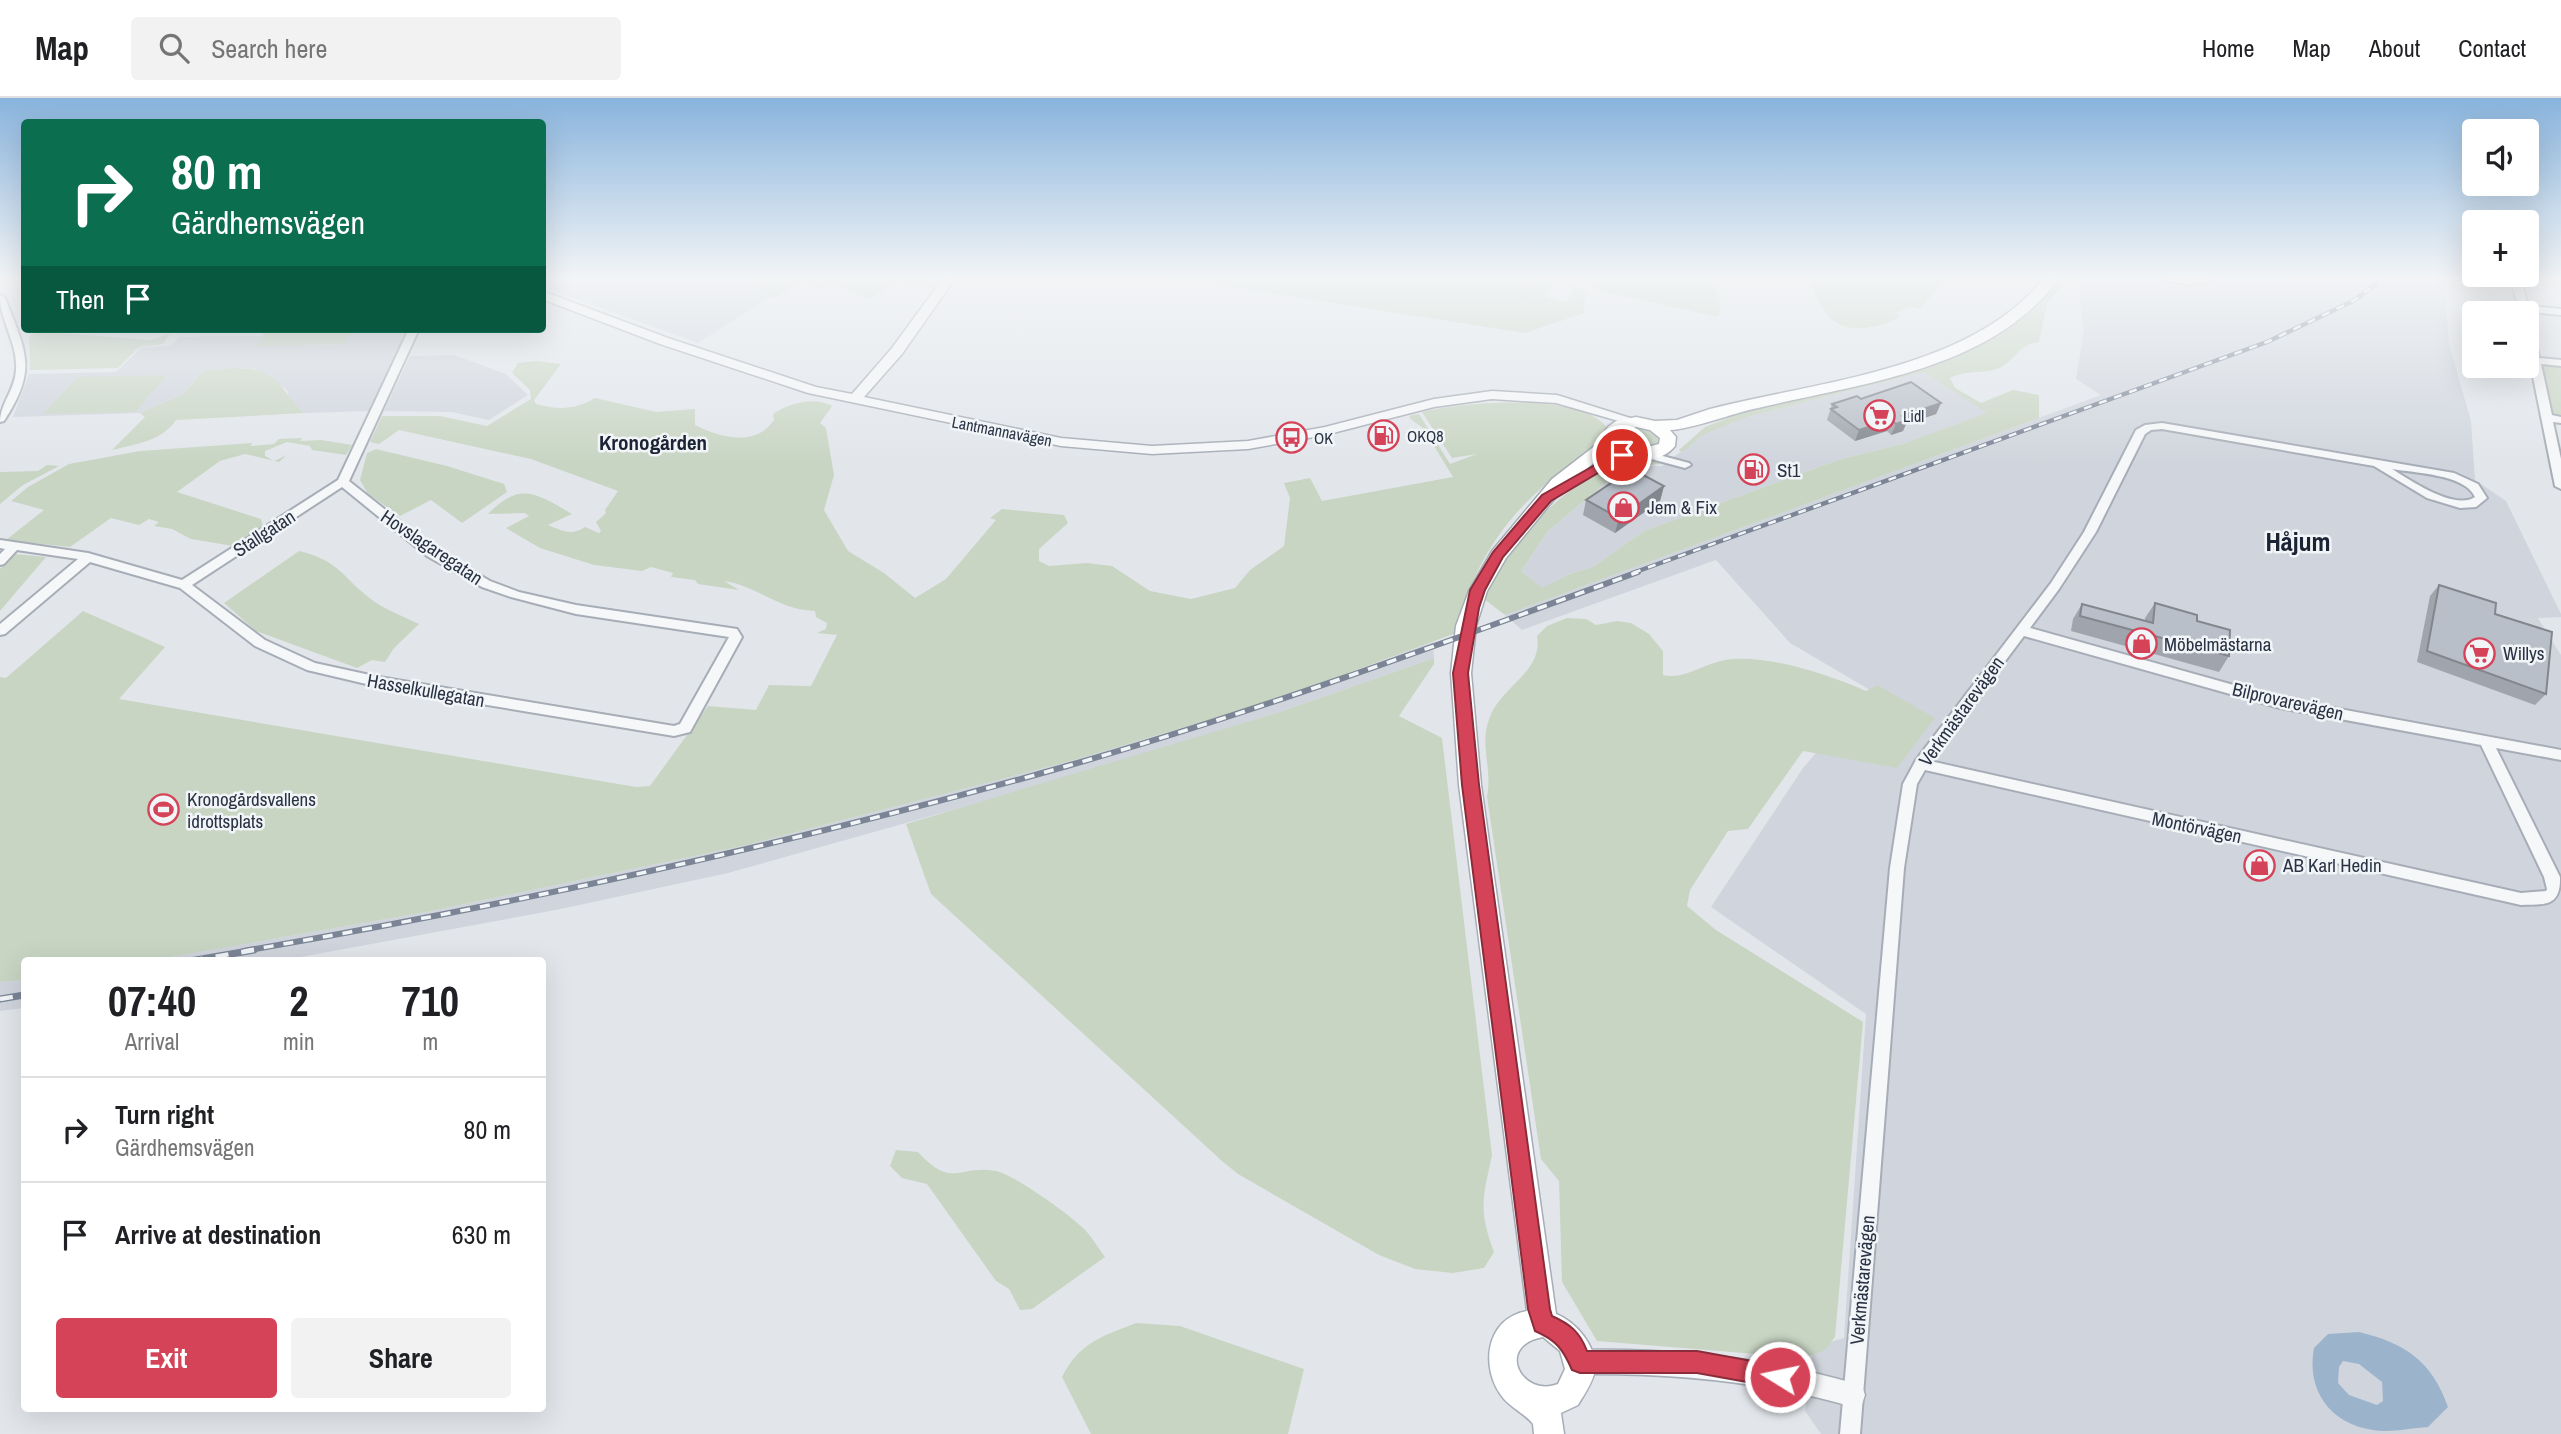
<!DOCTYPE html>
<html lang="en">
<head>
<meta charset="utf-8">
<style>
	body { margin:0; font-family:"Archivo Narrow",sans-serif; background:#f2f2f2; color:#202124; height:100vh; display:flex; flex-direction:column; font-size:26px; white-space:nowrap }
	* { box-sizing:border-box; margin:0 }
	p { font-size:23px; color:#757577 }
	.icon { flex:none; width:38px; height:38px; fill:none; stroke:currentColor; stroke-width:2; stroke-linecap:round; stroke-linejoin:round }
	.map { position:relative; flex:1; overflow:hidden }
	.sheet { position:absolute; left:21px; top:859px; width:525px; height:455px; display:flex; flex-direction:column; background:#fff; border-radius:7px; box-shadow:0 7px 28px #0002 }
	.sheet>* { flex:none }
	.hud { position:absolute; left:21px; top:21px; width:525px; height:214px; border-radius:7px; box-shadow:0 7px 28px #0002; background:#0b6e4f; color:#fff; overflow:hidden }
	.tools { position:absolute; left:2462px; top:21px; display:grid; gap:14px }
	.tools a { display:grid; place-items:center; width:77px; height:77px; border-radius:7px; background:#fff; box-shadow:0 7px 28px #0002; font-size:35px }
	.pin { position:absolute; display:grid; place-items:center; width:60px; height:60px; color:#fff; margin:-30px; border:4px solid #fff; border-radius:50%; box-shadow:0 2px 7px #0007 }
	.me { position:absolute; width:77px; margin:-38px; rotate:280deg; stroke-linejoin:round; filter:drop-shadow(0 0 5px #0008) }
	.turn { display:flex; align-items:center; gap:24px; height:147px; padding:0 35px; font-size:32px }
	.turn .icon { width:91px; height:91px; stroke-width:2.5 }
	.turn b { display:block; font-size:49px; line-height:60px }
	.then { display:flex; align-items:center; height:66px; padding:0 35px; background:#0003; gap:14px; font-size:26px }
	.eta { display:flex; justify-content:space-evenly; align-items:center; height:119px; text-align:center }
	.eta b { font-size:42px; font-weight:700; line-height:49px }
	.action { display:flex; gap:14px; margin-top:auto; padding:14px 35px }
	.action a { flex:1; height:80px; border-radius:7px; background:#d54358; color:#fff; font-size:28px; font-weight:700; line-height:80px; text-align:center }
	.action a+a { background:#f2f2f2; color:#202124 }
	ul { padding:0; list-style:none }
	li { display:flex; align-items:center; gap:21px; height:105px; padding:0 35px; border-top:2px solid #e0e0e0 }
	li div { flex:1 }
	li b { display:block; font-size:26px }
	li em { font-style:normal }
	header { display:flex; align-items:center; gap:42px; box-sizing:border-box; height:98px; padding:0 35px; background:#fff; border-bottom:2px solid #e0e0e0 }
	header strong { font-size:33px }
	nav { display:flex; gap:38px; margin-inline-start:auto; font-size:24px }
	.search { width:490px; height:63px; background:#f2f2f2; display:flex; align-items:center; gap:18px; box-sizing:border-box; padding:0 24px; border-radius:7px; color:#757577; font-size:26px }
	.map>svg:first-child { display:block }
	.built { fill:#d0d5dd }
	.green { fill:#c8d5c3 }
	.water { fill:#9cb3cc; fill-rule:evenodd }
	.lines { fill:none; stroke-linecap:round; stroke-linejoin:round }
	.minor-casing { stroke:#a7adb6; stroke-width:4 }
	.tertiary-casing { stroke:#a7adb6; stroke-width:3 }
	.secondary-casing { stroke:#a7adb6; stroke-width:3 }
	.minor { fill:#f5f7f9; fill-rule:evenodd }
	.tertiary { fill:#f5f7f9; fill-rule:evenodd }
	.secondary { fill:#fff; fill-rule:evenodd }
	.rail-far2-casing { stroke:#7b8596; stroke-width:4.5 }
	.rail-far1-casing { stroke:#7b8596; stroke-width:6 }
	.rail-casing { stroke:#7b8596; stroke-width:7 }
	.rail-far2 { stroke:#f2f5f8; stroke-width:2.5; stroke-dasharray:8; stroke-linecap:butt }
	.rail-far1 { stroke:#f2f5f8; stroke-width:3.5; stroke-dasharray:10; stroke-linecap:butt }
	.rail { stroke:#f2f5f8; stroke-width:4.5; stroke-dasharray:13; stroke-linecap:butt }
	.wall { fill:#9fa4ad }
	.shaded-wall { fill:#82868d }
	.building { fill:#b9bfc9; stroke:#82868d; stroke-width:2 }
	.route { fill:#d54358; stroke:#8a2c39; stroke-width:2 }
	.labels { text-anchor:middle; stroke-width:5; stroke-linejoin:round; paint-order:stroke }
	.far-poi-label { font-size:16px; fill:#293344; stroke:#f2f5f8; text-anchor:start }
	.far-street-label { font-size:16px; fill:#293344; stroke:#f2f5f8 }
	.poi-label { font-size:19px; fill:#293344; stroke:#f2f5f8; text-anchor:start }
	.street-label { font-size:19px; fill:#293344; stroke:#f2f5f8 }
	.far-district-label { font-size:21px; font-weight:bold; fill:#1b2435; stroke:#f2f5f8 }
	.district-label { font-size:26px; font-weight:bold; fill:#1b2435; stroke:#f2f5f8 }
</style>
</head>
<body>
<header>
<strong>Map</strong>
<div class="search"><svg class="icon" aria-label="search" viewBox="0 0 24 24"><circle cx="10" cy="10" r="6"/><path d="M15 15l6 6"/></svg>Search here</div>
<nav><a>Home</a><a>Map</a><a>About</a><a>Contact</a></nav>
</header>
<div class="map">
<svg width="2561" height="1336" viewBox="0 0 2561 1336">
	<rect width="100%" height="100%" fill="#e2e6eb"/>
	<!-- built -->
	<path class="built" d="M542 179H802L698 245 543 189Z
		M2080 179 2443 181 2449 246 2471 323 2475 382 2506 403 2561 516V519L2538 520 2561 557V1336H1821L1805 1313 1813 1249 1844 1240 1866 916 1711 809 1803 670 1870 592 1790 545 1716 462 1522 532 1505 517 2101 297 2076 281 2084 232 2079 200Z
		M353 233H407L370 313 304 315 289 300 287 292 255 271 235 270 204 273 183 296 140 315 13 319 29 276 116 274 141 250 170 248 180 239 264 238 258 248 343 246Z
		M454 257 506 276 528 297 489 322 452 314 384 313 410 258Z
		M1924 274 1988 315 1902 346 1841 361 1644 433 1593 469 1570 476 1542 491 1521 473 1548 433 1626 368H1662L1701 338 1747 319Z
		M1433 544 1434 560 1280 614 1070 679 728 775 556 812 279 863H146L426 814 747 747 1067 664 1273 603Z
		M24 882V910L0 913V884Z"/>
	<!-- green -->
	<path class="green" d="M748 179H809L775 200 754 190 756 184Z
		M819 179 828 180 940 179 933 189 895 185 870 201 831 187 824 190 805 185Z
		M1166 179H1534L1562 186H1552L1544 198 1566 204 1574 192 1569 188 1585 193 1584 215 1525 235Z
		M1595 179H1710C1715 194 1725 202 1718 219L1601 193 1591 190Z
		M1809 179H1947L1920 211 1909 208 1896 215 1901 218C1888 226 1879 228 1864 230 1828 233 1820 208 1809 179Z
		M2059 179H2069L2047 206 2039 244C2019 245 2015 263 1999 270 1985 276 1969 271 1950 280L1955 290 1981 305 2013 292 2039 297V320L1505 517 1484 501C1509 447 1547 404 1598 374 1607 368 1617 361 1627 360 1639 359 1653 364 1665 366L1626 368 1548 433 1521 473 1542 490 1570 476 1593 469 1644 433 1841 361 1902 346 1987 315 1924 274 1747 319 1701 338 1682 354 1679 352 1705 329 1740 315 1956 257C1994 238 2039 219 2059 179Z
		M260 231H408L354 233 343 246 257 248 264 238Z
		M33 233 150 242 170 236 163 246 139 249 118 270 30 272 29 240Z
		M536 263 561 266 534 302 536 306C558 312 575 312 595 300L656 314 695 311V327C720 340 756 349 774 322L773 316C789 305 815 298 832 308L820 325 826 330 834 377 824 412 848 453 884 475 915 500 946 481 996 422 990 420 1002 411 1064 417 1068 425 1039 451V463L1049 468 1087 465 1112 468 1150 493 1191 501 1235 490 1250 472 1284 448 1290 400 1284 385 1310 380 1322 403 1453 379 1423 330 1409 320 1411 317 1419 316 1450 366 1477 356 1452 360 1422 314C1462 304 1582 293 1608 331 1596 354 1576 363 1556 378 1503 419 1471 471 1456 535L1273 603 1067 664 747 747 426 814 170 859 146 863H24V882L0 884V579L6 580 83 513 165 549 119 601 636 689 650 688 708 608 756 612 769 587 811 588 837 537 817 535 826 531 827 525 816 519 815 513C777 512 759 488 724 483L739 492 698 486 695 482 671 479 673 475 651 469 642 473 594 467 540 450 506 430 529 418 525 415 488 416C520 383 536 395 572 416L548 427C562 433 572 438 585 429L599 435 601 433 596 424 606 415 605 412 618 393 531 361 399 332 379 346 370 344 382 318H440L487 328 531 301 530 292 512 275 518 265Z
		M2541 265 2561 267V318L2554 317Z
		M235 270C281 271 276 288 304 315L176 322C162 343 136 346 112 352L145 319 140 315 183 296 204 273Z
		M167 277 135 314 43 316 78 279Z
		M1632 328 1657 333 1664 345 1644 354 1624 347 1620 334Z
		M302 340 300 343 321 342 352 347 346 357 312 352 310 348 287 344 265 353V358L274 363 287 357 279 364 245 356 220 363 177 394 261 421 263 429 233 448 191 441 172 431 154 428 159 424 149 421 139 427 111 420 70 449 6 442 44 412 11 403 28 389 69 366 140 353 252 345 251 348 274 346 279 341Z
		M376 351 447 368 504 386 507 394 462 425 431 402 400 418 368 396 360 382 367 355Z
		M47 367 59 368 23 387 0 406V374L38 373Z
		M299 453C343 464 341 480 375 504 388 513 405 519 419 526L394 550 385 564 372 562 357 570 256 533 224 505Z
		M14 456 46 459 0 513V471Z
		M1567 520 1586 521 1596 527 1617 523 1631 525 1649 536 1663 553V577C1684 582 1703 566 1725 562 1765 555 1829 577 1866 593L1877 587 1935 620 1897 670 1803 653 1748 731 1728 733 1690 792 1687 808 1716 832 1863 924 1835 1239 1825 1252 1804 1260 1597 1243 1562 1184 1559 1083 1541 1061 1487 699C1493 666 1477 646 1492 614 1506 586 1543 572 1537 538L1547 528Z
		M1434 560V566L1399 618 1442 640 1492 1057C1483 1100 1478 1111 1494 1154L1484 1170 1453 1175 1415 1171 1379 1157 1238 1076 1222 1063 931 796 906 726 1280 614Z
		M896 1052 918 1054C953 1092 958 1066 996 1073 1013 1076 1074 1119 1086 1133 1093 1141 1099 1151 1105 1159L1032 1211 1020 1212 1009 1191 996 1183 927 1086 902 1080 890 1068Z
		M1136 1225 1180 1228 1304 1271 1288 1336H1091L1062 1279C1079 1245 1102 1238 1136 1225Z"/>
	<!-- water -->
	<path class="water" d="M2359 1234C2405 1245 2432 1263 2448 1309L2428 1329C2411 1330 2390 1335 2373 1332 2330 1326 2306 1292 2314 1250L2328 1236ZM2343 1263 2359 1266 2382 1284 2383 1303 2377 1307 2349 1297 2338 1285 2339 1269Z"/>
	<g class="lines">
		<defs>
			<path id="minor" d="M2160 179H2218C2203 188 2175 188 2160 179Z
				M2510 179H2520L2528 208 2561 211V217L2530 214 2527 217V215H2520Z
				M0 197 5 200C26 254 38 271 4 323L0 324C0 306 15 292 16 272 18 245 0 224 0 197Z
				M2527 222 2532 225 2539 260 2561 262V268L2541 266 2552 317 2561 319V325L2553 324 2561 361V391L2555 388 2527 249Z
				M409 231H419L349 383 436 452 490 483 519 494 576 507 737 531 742 539 690 634 674 638 379 589 307 572 255 548 180 490 90 464 5 536 0 537V526L78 461 17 452 4 466 0 467V456L5 451 0 450V442L88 455 182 482 338 382ZM342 389 427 458 482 489 511 499 576 516 729 539 680 626 674 628 379 579 315 565 265 542 192 487Z
				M2162 325 2454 375 2478 386 2487 400 2476 409 2460 410 2427 400 2374 368 2162 331 2151 332 2145 336 2096 434 2059 491 2030 530 2280 600 2561 652V662L2496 650 2560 779C2561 810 2543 806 2521 807L1925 672 1917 686 1904 770 1860 1336H1840L1890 770 1903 686 1916 662 2051 485 2084 434 2136 332 2145 327ZM2392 371C2414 375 2465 376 2475 399 2455 413 2410 382 2392 371ZM2024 538 2280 610 2481 647 2544 779 2547 791 2546 793 2521 795 1930 663Z
				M1644 353 1689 365 1691 367 1685 370 1640 358 1638 356Z"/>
			<path id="tertiary" d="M944 179H956L902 256 864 299 1061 340 1152 348 1248 343 1325 329 1434 301 1492 293 1557 297 1643 324 1636 328 1556 305 1492 301 1434 309 1325 337 1248 351 1152 356 1061 348 808 295 660 246 542 201V193L668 240 816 289 852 296 892 250Z
				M1580 1252C1673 1250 1763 1259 1853 1285L1862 1288 1865 1297 1862 1306 1853 1309C1763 1283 1673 1275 1580 1276L1571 1273 1568 1264 1571 1255Z"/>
			<path id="secondary" d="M2045 179H2060C1993 272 1862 285 1758 310 1733 315 1693 331 1670 332L1676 339 1675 348C1660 367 1630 364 1612 350L1564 389 1506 460 1487 493 1476 528 1471 575 1481 687 1556 1216C1576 1224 1597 1248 1595 1272 1593 1284 1584 1297 1578 1307L1561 1315 1564 1336H1534L1533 1326C1525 1316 1513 1311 1504 1301 1479 1272 1485 1220 1527 1213L1459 687 1451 575 1456 528 1469 493 1492 453 1552 381 1596 347 1608 329 1616 323 1636 319 1655 323 1677 322 1710 311C1819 283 1972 272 2045 179ZM1636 329 1650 332 1660 340 1659 346 1639 351 1625 344 1622 334ZM1543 1239 1560 1253 1565 1271 1558 1286C1522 1300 1494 1248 1543 1239Z"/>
		</defs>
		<!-- minor casing -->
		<use href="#minor" class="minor-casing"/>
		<!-- tertiary casing -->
		<use href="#tertiary" class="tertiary-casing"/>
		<!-- secondary casing -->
		<use href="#secondary" class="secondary-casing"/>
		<!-- minor -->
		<use href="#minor" class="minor"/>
		<!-- tertiary -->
		<use href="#tertiary" class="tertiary"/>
		<!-- secondary -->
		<use href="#secondary" class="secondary"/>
		<defs>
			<path id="rail-far2" d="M1633 475 2267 244 2353 203 2386 179"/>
			<path id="rail-far1" d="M244 853C521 805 796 745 1067 668 1260 613 1449 543 1638 474"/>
			<path id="rail" d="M190 863 254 852
				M0 901 24 897"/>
		</defs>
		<!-- rail-far2 casing -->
		<use href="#rail-far2" class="rail-far2-casing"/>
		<!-- rail-far1 casing -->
		<use href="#rail-far1" class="rail-far1-casing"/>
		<!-- rail casing -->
		<use href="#rail" class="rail-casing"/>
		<!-- rail-far2 -->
		<use href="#rail-far2" class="rail-far2"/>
		<!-- rail-far1 -->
		<use href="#rail-far1" class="rail-far1"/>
		<!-- rail -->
		<use href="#rail" class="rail"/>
	</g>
	<!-- wall -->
	<path class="wall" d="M1861 301 1941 305 1936 316 1906 326 1903 333 1891 337 1887 333 1855 343 1827 322 1832 306Z
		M1664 388 1660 403 1615 435 1583 417 1586 402Z
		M2439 487 2495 516 2546 596 2535 607 2417 564 2430 498Z
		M2155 505 2197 523 2229 558 2219 574 2071 533 2073 521 2082 506 2145 523V520Z"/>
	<!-- shaded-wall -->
	<path class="shaded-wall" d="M1941 305 1936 316 1906 326 1903 333 1891 337 1896 326 1902 318Z
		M1891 322 1887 333 1855 343 1859 332Z
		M1664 388 1660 403 1615 435 1619 420Z"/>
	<!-- building -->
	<path class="building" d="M1911 284 1941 305 1902 318 1907 322 1896 326 1891 322 1859 332 1831 311 1837 309 1832 306 1857 298 1861 301Z
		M1632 371 1664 388 1619 420 1586 402Z
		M2439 487 2496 505 2495 516 2552 534 2546 596 2427 553Z
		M2155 505 2197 517V523L2230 532 2229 558 2080 518 2082 506 2153 525Z"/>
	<!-- sky -->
	<linearGradient id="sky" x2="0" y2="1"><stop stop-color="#89b4dd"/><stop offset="0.49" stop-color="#f2f4f6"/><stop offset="1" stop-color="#f2f4f6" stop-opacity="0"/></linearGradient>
	<rect width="2561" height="366" fill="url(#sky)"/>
	<!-- route -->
	<path class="route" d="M1618 354 1628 357 1551 403 1503 459 1485 492 1479 510 1468 575 1479 687 1550 1211 1552 1218C1570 1226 1580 1234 1587 1253H1697L1780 1268 1788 1271 1792 1279 1788 1287 1780 1290 1697 1275H1580L1572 1272C1563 1251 1556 1242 1535 1233L1528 1211 1462 687 1453 575 1470 492 1493 454 1542 397Z"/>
	<!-- icons -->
	<defs>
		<symbol id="supermarket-ring" viewBox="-11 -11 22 22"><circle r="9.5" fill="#f2f5f8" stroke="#d54358" stroke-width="1.5"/><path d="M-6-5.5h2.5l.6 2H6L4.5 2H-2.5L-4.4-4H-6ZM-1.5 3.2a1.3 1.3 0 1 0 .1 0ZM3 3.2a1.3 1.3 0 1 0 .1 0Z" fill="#d54358"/></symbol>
		<symbol id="fuel-ring" viewBox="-11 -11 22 22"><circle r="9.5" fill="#f2f5f8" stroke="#d54358" stroke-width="1.5"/><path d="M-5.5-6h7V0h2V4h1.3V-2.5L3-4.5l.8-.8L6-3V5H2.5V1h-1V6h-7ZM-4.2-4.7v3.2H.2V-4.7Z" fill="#d54358"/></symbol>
		<symbol id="bus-ring" viewBox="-11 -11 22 22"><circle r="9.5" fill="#f2f5f8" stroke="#d54358" stroke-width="1.5"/><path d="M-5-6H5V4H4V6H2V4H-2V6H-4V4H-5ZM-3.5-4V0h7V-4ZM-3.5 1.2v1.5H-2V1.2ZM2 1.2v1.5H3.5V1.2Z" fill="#d54358"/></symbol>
		<symbol id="shop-ring" viewBox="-11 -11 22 22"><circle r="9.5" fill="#f2f5f8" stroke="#d54358" stroke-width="1.5"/><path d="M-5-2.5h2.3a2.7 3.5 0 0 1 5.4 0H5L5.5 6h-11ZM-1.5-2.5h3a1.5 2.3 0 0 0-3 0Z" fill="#d54358"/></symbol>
		<symbol id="stadium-ring" viewBox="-11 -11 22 22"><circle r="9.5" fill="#f2f5f8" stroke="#d54358" stroke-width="1.5"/><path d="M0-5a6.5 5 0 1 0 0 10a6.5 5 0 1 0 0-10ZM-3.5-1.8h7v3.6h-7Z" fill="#d54358"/></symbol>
	</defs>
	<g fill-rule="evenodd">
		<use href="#supermarket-ring" x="1862" y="300" width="35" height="35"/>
		<use href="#fuel-ring" x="1366" y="320" width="35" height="35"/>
		<use href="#bus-ring" x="1274" y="322" width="35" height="35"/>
		<use href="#fuel-ring" x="1736" y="354" width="35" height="35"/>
		<use href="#shop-ring" x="1606" y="392" width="35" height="35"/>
		<use href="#shop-ring" x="2124" y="528" width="35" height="35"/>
		<use href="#supermarket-ring" x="2462" y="538" width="35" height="35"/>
		<use href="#stadium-ring" x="146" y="694" width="35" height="35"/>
		<use href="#shop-ring" x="2242" y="750" width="35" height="35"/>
	</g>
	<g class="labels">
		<!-- far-poi labels -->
		<g class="far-poi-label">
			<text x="1903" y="324">Lidl</text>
			<text x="1407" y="344">OKQ8</text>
			<text x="1314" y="346">OK</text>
		</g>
		<!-- far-street labels -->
		<g class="far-street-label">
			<text transform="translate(1002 333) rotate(11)" y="6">Lantmannavägen</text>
		</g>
		<!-- poi labels -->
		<g class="poi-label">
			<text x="1777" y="379">St1</text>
			<text x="1647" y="416">Jem &amp; Fix</text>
			<text x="2164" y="553">Möbelmästarna</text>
			<text x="2503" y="562">Willys</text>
			<text x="187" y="708">Kronogårdsvallens<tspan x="187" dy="22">idrottsplats</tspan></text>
			<text x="2283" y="774">AB Karl Hedin</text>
		</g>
		<!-- street labels -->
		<g class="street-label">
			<text transform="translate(264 435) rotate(-33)" y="7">Stallgatan</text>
			<text transform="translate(432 449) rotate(34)" y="7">Hovslagaregatan</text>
			<text transform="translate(426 592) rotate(10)" y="7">Hasselkullegatan</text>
			<text transform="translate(2288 603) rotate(13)" y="7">Bilprovarevägen</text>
			<text transform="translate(1961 613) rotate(-54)" y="7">Verkmästarevägen</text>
			<text transform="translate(2197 729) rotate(12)" y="7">Montörvägen</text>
			<text transform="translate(1862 1182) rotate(-85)" y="7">Verkmästarevägen</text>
		</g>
		<!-- far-district labels -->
		<g class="far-district-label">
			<text x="653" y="352">Kronogården</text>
		</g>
		<!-- district labels -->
		<g class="district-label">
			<text x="2298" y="453">Håjum</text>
		</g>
	</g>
</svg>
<div class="tools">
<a><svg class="icon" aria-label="sound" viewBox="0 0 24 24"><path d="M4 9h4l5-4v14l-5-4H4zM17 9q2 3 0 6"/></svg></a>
<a>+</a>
<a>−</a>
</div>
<div class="pin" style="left:1622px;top:357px;background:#d93025"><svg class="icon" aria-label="arrive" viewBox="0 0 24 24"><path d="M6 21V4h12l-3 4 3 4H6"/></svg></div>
<svg class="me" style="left:1780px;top:1279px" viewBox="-20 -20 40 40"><circle r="17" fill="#d54358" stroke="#fff" stroke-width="3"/><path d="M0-11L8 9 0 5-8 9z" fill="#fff"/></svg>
<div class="hud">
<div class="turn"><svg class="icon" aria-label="right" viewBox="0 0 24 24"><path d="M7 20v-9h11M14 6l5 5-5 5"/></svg><div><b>80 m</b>Gärdhemsvägen</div></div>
<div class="then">Then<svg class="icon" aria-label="arrive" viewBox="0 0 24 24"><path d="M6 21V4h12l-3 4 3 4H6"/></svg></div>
</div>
<section class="sheet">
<div class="eta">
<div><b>07:40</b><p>Arrival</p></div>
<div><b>2</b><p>min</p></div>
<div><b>710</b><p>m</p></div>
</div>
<ul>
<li><svg class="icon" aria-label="right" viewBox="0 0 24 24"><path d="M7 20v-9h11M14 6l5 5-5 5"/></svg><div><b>Turn right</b><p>Gärdhemsvägen</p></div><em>80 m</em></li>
<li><svg class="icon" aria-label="arrive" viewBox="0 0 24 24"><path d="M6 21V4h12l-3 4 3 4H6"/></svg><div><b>Arrive at destination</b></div><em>630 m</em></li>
</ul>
<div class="action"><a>Exit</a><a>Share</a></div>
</section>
</div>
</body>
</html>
